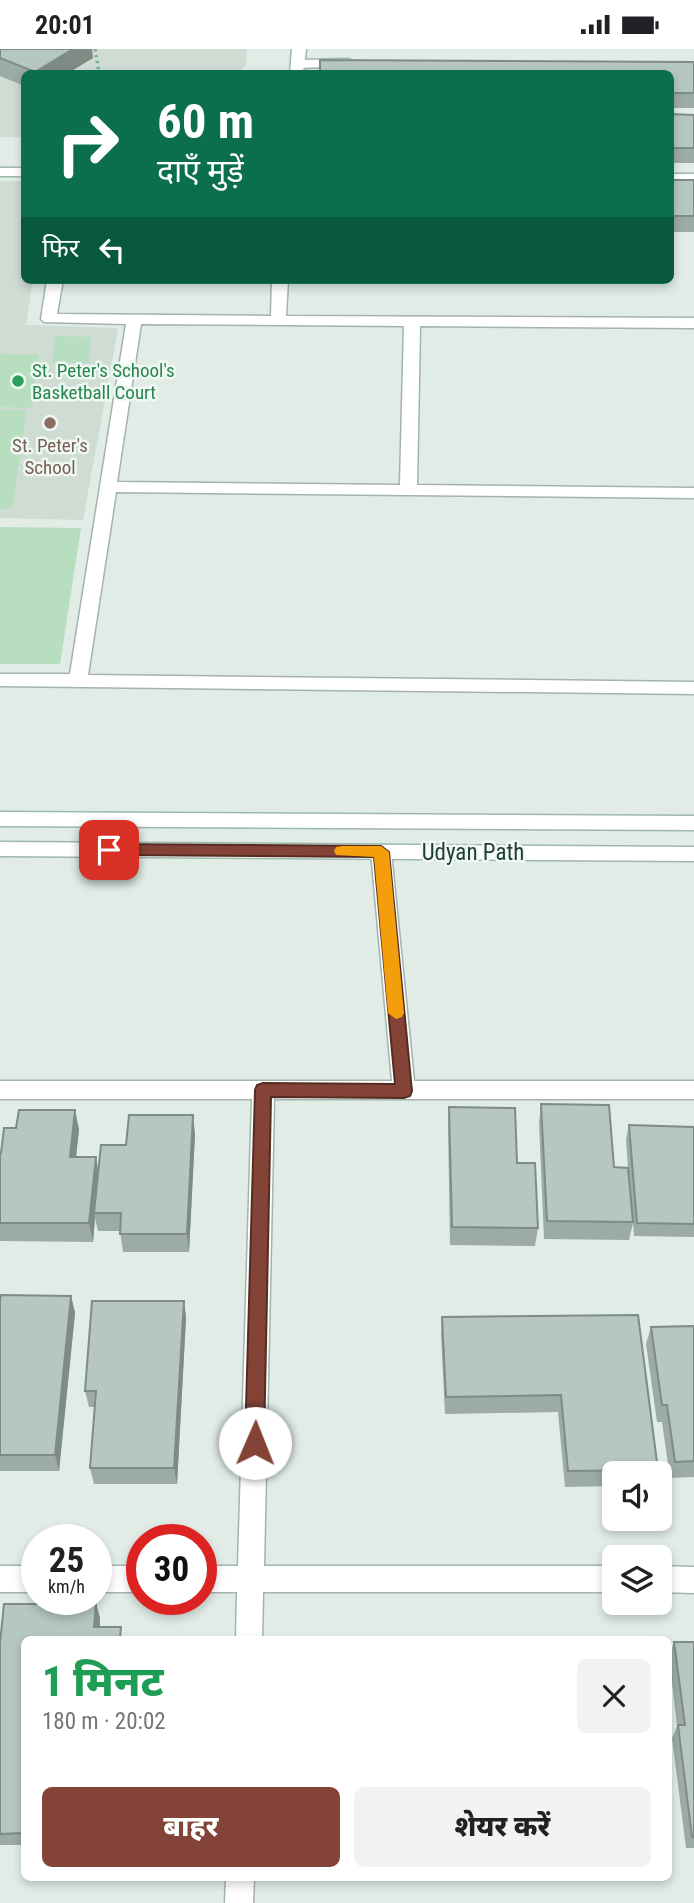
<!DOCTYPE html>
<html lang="hi">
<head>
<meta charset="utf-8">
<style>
	body { margin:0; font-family:"Roboto Condensed","Noto Sans Devanagari",sans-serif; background:#f2f2f2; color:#202124; height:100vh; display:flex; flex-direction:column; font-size:26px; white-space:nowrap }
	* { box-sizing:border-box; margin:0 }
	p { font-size:23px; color:#757577 }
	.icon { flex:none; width:38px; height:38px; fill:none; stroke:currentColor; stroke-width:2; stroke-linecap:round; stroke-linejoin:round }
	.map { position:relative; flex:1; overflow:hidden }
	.drawer { position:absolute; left:21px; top:1587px; width:651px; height:245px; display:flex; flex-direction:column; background:#fff; border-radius:10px; box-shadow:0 4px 10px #0003 }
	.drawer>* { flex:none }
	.banner { position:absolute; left:21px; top:21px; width:653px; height:214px; border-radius:10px; box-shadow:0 4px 10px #0003; background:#0b6e4f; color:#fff; overflow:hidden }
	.fabs { position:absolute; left:602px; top:1412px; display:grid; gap:14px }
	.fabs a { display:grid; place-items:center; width:70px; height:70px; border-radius:10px; background:#fff; box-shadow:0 4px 10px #0003; font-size:35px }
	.speed { position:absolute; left:21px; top:1475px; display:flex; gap:14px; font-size:35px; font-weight:700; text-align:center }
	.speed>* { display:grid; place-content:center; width:91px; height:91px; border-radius:50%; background:#fff; box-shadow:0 4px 10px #0003; line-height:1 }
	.speed small { font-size:18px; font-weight:400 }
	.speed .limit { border:10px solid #d22; background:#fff; color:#111 }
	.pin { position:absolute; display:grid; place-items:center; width:60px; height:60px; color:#fff; margin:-30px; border-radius:14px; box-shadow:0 4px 10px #0006 }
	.me { position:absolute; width:77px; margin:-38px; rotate:1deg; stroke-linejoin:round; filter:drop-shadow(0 0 5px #0008) }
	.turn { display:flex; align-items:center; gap:24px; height:147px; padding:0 21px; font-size:32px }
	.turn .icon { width:91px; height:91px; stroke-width:2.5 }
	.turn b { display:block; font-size:49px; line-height:60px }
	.then { display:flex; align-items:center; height:66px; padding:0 21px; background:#0003; gap:14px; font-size:26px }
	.round { display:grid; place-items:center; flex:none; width:74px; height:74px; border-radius:10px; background:#f2f2f2 }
	.summary { display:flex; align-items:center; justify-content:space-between; height:119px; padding:0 21px }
	h1 { font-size:42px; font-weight:800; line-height:52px; color:#1e9e55 }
	.action { display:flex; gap:14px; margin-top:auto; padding:14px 21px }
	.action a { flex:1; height:80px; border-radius:10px; background:#834336; color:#fff; font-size:28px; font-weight:800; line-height:80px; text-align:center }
	.action a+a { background:#f2f2f2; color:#202124 }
	.status { display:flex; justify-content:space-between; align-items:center; height:49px; padding:0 35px; background:#fff; direction:ltr }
	.status svg { height:19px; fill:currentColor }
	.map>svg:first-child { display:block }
	.built { fill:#cedcd4 }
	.green { fill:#b7dfbf }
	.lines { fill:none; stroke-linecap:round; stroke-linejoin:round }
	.street-casing { stroke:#a2b4ac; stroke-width:3 }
	.secondary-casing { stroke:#9db8ad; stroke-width:3 }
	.path { stroke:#7eb29e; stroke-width:3.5; stroke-dasharray:2.5 3.5; stroke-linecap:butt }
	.street { fill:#fff; fill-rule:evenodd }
	.secondary { fill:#fff; fill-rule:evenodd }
	.wall { fill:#9caba3 }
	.shaded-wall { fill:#7f8b85 }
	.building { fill:#b5c7be; stroke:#7f8b85; stroke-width:2 }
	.route { fill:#834336; stroke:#552c23; stroke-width:2 }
	.slow { fill:#f59e0b }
	.leisure-dot { fill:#2e9e5b; stroke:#f0f8f4; stroke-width:2.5 }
	.education-dot { fill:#8d6e63; stroke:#f0f8f4; stroke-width:2.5 }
	.labels { text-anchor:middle; stroke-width:5; stroke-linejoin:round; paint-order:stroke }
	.far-leisure-label { font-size:19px; fill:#27864d; stroke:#f0f8f4; text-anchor:start }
	.far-education-label { font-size:19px; fill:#785e54; stroke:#f0f8f4 }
	.street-label { font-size:23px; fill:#1f3d33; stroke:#f0f8f4 }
</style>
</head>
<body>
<div class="status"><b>20:01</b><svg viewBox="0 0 49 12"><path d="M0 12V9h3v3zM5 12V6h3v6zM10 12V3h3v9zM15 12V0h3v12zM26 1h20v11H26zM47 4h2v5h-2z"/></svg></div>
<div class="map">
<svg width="694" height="1854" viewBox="0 0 694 1854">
	<rect width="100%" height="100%" fill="#e0ece5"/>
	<!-- built -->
	<path class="built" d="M0 0H247L246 16 239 24H24V88H0Z
		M0 132H24V231H33L26 276 118 279 83 471 0 469Z"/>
	<!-- green -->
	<path class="green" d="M55 287 91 288 89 314H52Z
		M0 305 39 306 32 359 0 358Z
		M0 361H27L12 460H0Z
		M0 478 81 479 60 615H0Z"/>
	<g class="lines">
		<defs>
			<path id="street" d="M349 10 356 14 354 17 299 19 292 15 299 11Z
				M670 125H694V133H670Z
				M47 231H63L57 265 271 267 272 231H288L286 267 694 269V279L420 277 417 436 694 439V449L116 443 88 626 694 633V645L0 637V625H70L126 275 44 273 41 270ZM141 275 404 277 400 436 117 433Z
				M381 796 388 798 391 803 414 1032H694V1050H274L264 1517H614V1543H263L262 1591H236L237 1543H201V1517H238L252 1050H0V1032H392L371 803 374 798Z
				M0 1517H37V1543H0Z
				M96 1517H142V1543H96Z
				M660 1517 694 1518V1544L660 1543Z
				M226 1829H254L253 1854H225Z"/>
			<path id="secondary" d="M292 0H306L303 24H290Z
				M0 119H24V127H0Z
				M0 763 694 767V781L0 777Z
				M0 793 694 798V812L0 807Z"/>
		</defs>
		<!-- street casing -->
		<use href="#street" class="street-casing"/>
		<!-- secondary casing -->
		<use href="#secondary" class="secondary-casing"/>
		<!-- path -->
		<path class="path" d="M95 0 99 24"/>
		<!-- street -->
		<use href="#street" class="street"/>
		<!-- secondary -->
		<use href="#secondary" class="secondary"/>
	</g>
	<!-- wall -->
	<path class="wall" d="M0 0 93 9 68 24H24V37L0 27Z
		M694 13V59H670V24Z
		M670 65 694 66V114H670Z
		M670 131H694V183H670Z
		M541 1055 614 1118 628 1119 626 1090 629 1076 694 1078V1188L634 1187 633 1174 629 1191 544 1190 539 1074Z
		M449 1058 517 1114 538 1179 535 1197 450 1196 448 1077Z
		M79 1080 76 1108H96L98 1122 126 1096 195 1085 189 1203H123L120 1182H98L95 1169 93 1193 0 1192V1104Z
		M71 1247 75 1264 59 1422H0V1251Z
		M184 1252 186 1269 177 1435H94L90 1419 95 1358H89L85 1342Z
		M638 1266 658 1421 657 1424H614V1437L565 1438 558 1363 445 1365 441 1286 442 1268Z
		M694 1277V1428L670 1429 662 1373H657L646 1295 651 1278Z
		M96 1555 100 1569V1578L124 1589 24 1591V1796H0V1594Z
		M674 1593H694V1799H686L672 1689 677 1677 669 1607Z"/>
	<!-- shaded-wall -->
	<path class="shaded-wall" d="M73 0H92L93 9 68 24H36L35 23Z
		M75 1061 79 1080 74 1127 70 1108Z
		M193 1066 195 1085 189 1203 187 1185Z
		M96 1108 99 1127 94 1164 95 1169 93 1193 89 1174Z
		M71 1247 75 1264 59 1422 55 1406Z
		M184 1252 186 1269 177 1435 174 1419Z
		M96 1555 100 1569 99 1591 94 1578Z"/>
	<!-- building -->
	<path class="building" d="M0 0H73L35 23 0 9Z
		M320 11 694 13V44H670V24H320Z
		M670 65 694 66V99H670Z
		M670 131H694V167H670Z
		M541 1055 609 1056 614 1118 628 1119 633 1173 547 1172Z
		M449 1058 515 1059 517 1114H535L538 1179 452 1178Z
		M19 1061H75L70 1108H96L89 1174H0V1104H1L4 1079H16Z
		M129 1066H193L187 1185H120L121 1164H94L101 1096H126Z
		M629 1076 694 1078V1175L637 1174Z
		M1 1246 71 1247 55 1406H0V1251Z
		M92 1252H184L174 1419H90L96 1342H85Z
		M638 1266 658 1421 568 1422 561 1346 446 1348 442 1268Z
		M694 1277V1412L675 1413 667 1356H662L651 1278Z
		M4 1555H96L94 1578H121L120 1589H141V1591H24V1784L0 1785V1594Z
		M674 1593H694V1788H692L678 1676H685Z"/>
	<!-- route -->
	<path class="route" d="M109 795 381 797 389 803 412 1042 410 1047 404 1049 271 1048 264 1394 262 1401 255 1403 248 1401 245 1394 255 1041 257 1036 263 1034 395 1035 374 808 109 806 101 801Z"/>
	<!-- slow -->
	<path class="slow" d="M342 797H381L389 803 404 964 402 968 396 970 388 964 374 808 336 806 334 802 336 798Z"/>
	<!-- markers -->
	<circle class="leisure-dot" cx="18" cy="332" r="7"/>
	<circle class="education-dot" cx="50" cy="374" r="7"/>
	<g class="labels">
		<!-- far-leisure labels -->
		<g class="far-leisure-label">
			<text x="32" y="328">St. Peter's School's<tspan x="32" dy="22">Basketball Court</tspan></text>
		</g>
		<!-- far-education labels -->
		<g class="far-education-label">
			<text x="50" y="403">St. Peter's<tspan x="50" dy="22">School</tspan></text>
		</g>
		<!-- street labels -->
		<g class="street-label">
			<text x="473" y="811">Udyan Path</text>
		</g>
	</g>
</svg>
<div class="fabs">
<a><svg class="icon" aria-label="sound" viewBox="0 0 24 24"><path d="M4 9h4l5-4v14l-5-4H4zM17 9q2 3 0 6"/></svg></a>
<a><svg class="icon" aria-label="layers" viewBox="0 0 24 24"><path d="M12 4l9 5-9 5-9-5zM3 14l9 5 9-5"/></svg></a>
</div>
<div class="speed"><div>25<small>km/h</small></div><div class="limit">30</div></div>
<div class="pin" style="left:109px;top:801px;background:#d93025"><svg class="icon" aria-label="arrive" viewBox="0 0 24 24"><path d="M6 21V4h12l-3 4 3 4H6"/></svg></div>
<svg class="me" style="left:255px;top:1394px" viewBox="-20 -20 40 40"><circle r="19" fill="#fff"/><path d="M0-13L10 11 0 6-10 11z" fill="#834336"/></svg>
<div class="banner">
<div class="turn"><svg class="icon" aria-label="right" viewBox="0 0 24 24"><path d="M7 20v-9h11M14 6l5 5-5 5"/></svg><div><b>60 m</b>दाएँ मुड़ें</div></div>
<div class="then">फिर<svg class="icon" aria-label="left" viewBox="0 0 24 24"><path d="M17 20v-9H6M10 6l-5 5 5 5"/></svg></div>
</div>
<section class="drawer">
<div class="summary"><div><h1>1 मिनट</h1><p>180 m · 20:02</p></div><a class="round"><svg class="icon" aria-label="close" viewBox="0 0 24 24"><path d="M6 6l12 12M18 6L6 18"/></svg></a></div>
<div class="action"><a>बाहर</a><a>शेयर करें</a></div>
</section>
</div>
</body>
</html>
